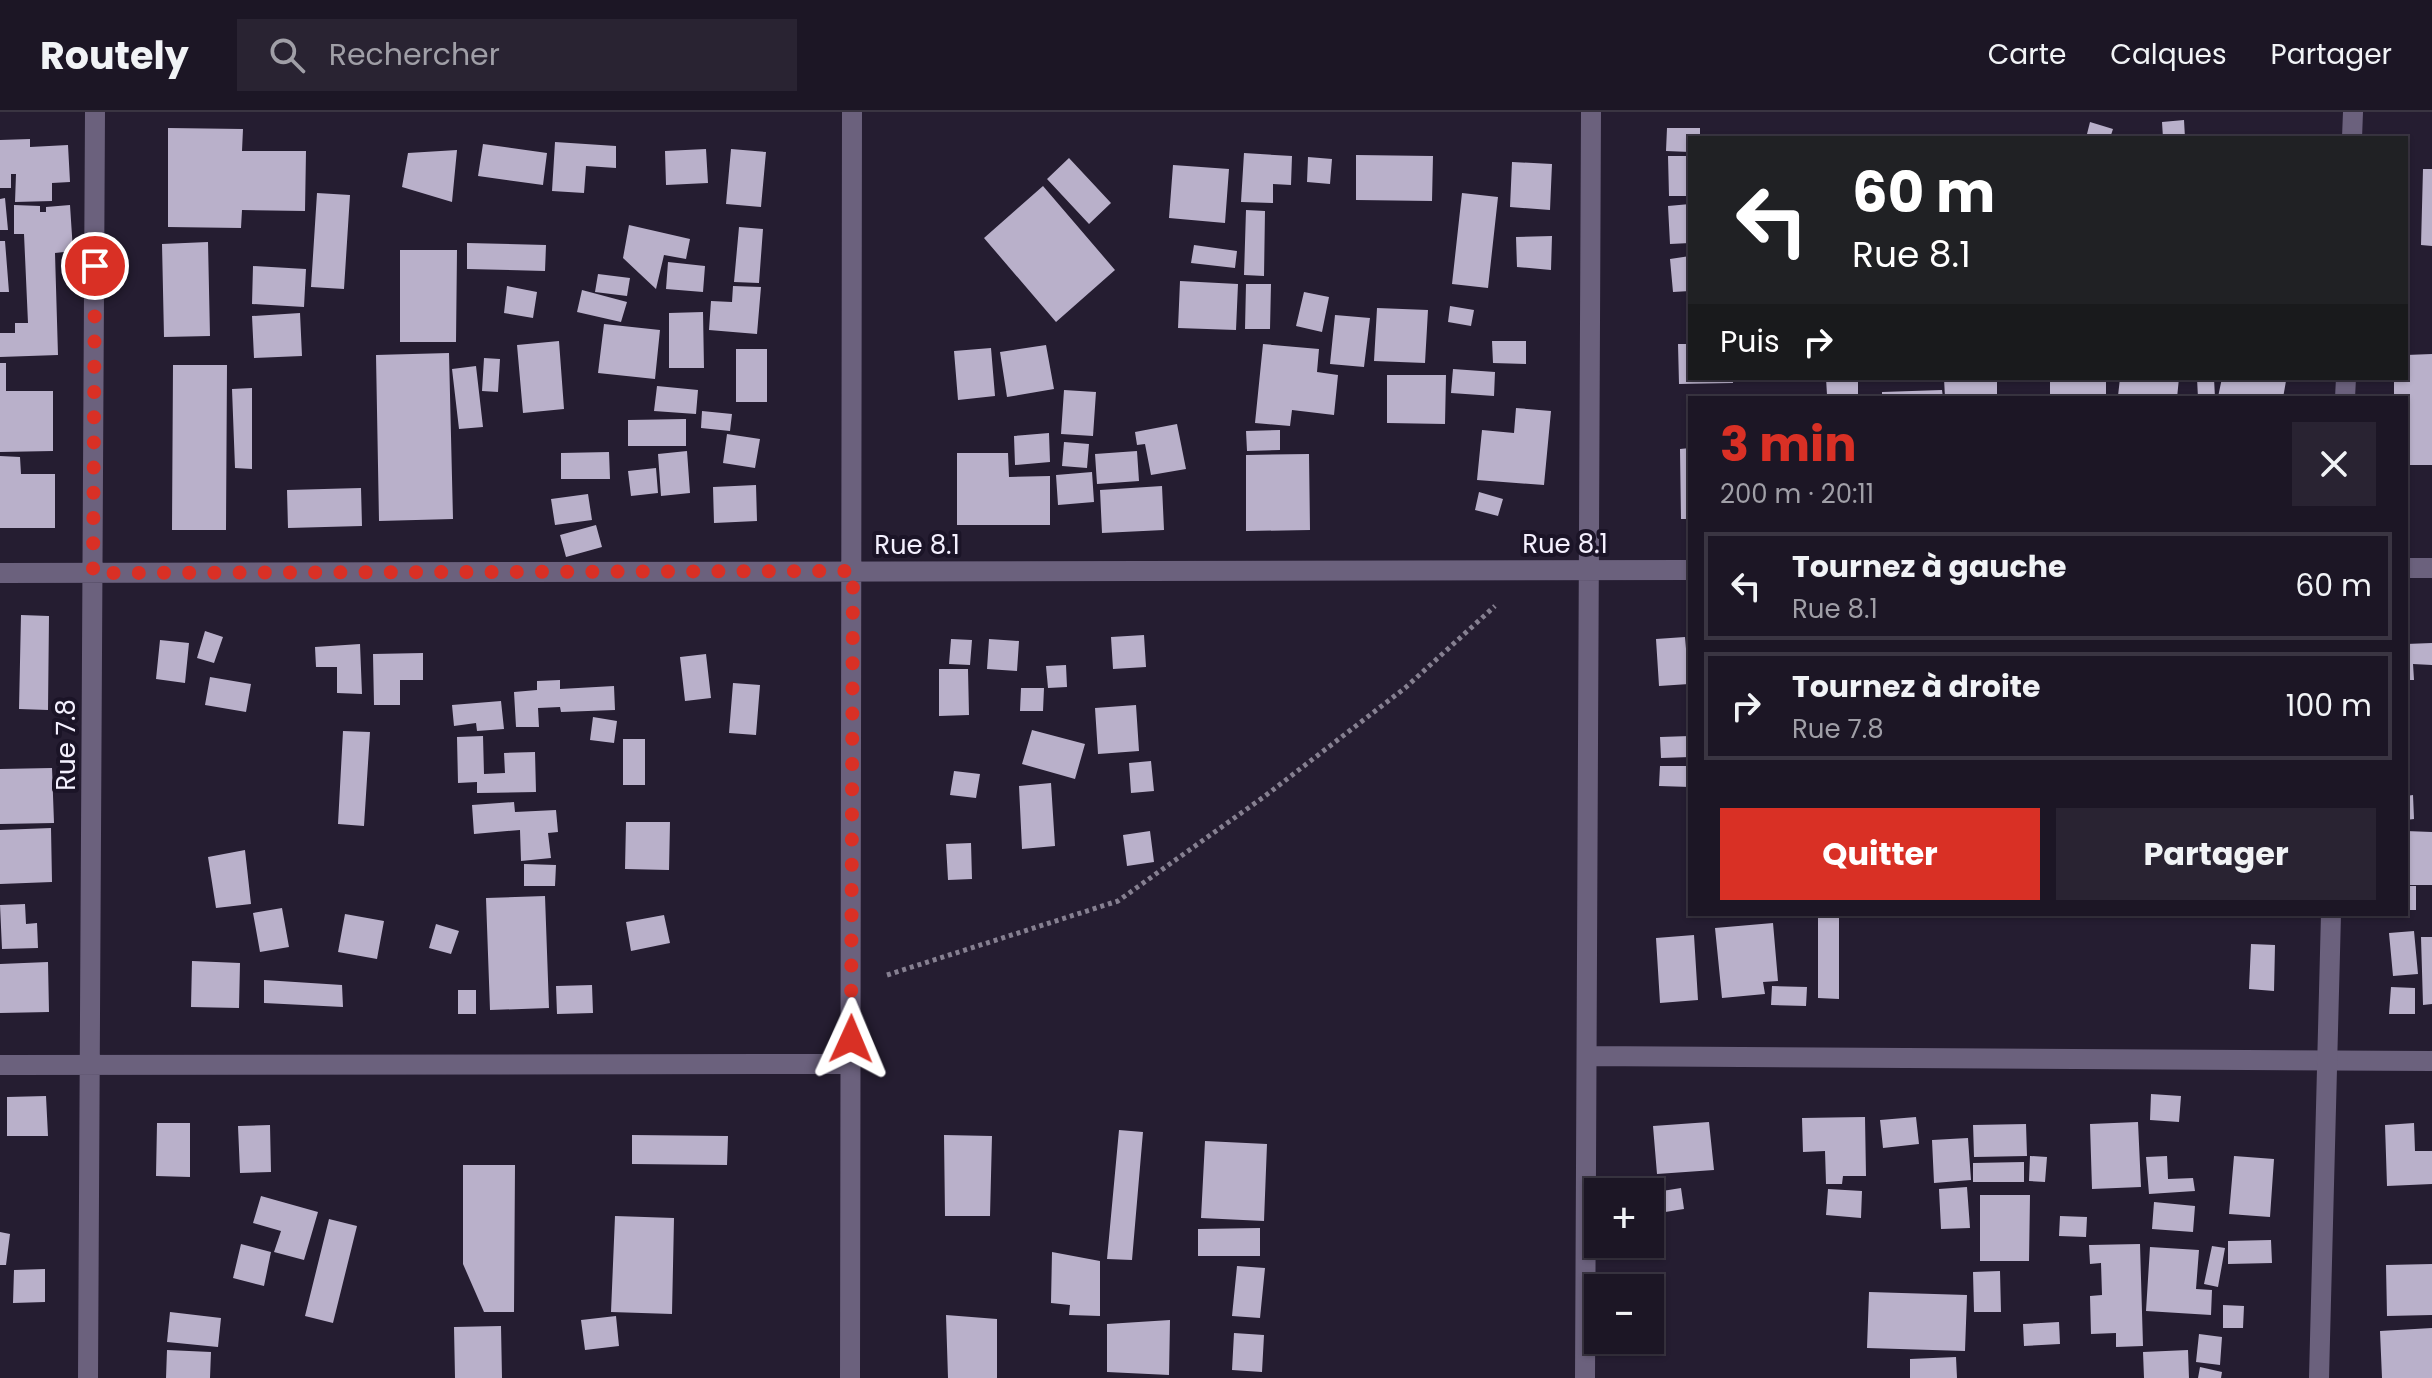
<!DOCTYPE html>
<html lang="fr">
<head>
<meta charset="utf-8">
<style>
	body { margin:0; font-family:Poppins,sans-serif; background:#292332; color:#f1f3f6; height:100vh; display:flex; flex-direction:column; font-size:30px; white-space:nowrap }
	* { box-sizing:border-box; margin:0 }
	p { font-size:26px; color:#a09fa7 }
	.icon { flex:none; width:44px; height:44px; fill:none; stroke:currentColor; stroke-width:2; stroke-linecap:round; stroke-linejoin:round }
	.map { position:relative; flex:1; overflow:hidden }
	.drawer { position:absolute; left:1688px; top:284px; width:720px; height:520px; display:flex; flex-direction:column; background:#1c1625; border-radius:0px; box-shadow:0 2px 6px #0004,0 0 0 2px #3a3542 }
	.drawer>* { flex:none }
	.hud { position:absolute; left:1688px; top:24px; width:720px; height:244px; border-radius:0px; box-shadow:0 2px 6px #0004,0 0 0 2px #3a3542; background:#202124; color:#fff; overflow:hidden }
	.fabs { position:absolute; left:1584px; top:1066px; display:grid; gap:16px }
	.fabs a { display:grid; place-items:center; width:80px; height:80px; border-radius:0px; background:#1c1625; box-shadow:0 2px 6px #0004,0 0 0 2px #3a3542; font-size:40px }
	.pin { position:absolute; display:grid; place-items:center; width:68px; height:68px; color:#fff; margin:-34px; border:4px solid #fff; border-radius:50%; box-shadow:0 2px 8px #0007 }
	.me { position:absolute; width:88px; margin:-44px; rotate:1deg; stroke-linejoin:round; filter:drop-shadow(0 0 6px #0008) }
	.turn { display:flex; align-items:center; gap:28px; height:168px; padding:0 32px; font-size:36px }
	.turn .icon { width:104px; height:104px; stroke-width:2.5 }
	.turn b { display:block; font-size:56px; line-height:68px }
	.then { display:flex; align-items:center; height:76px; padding:0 32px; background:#0003; gap:16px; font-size:30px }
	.round { display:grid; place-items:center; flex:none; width:84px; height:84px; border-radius:0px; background:#292332 }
	.overview { display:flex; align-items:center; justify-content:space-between; height:136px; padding:0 32px }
	h1 { font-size:48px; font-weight:700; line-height:60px; color:#d93025 }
	.button { display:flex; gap:16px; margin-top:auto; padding:16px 32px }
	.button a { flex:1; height:92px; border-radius:0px; background:#d93025; color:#fff; font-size:32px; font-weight:700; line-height:92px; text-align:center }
	.button a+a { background:#292332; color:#f1f3f6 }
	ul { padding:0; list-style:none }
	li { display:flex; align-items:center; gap:24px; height:108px; margin:0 16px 12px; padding:0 16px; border:4px solid #3a3542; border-radius:0px }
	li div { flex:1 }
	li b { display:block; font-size:30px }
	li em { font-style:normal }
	header { display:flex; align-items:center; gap:48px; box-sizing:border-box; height:112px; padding:0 40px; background:#1c1625; border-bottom:2px solid #3a3542 }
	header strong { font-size:38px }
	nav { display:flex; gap:44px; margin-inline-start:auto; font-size:28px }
	.search { width:560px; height:72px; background:#292332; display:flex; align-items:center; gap:20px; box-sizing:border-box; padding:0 28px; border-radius:0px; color:#a09fa7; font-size:30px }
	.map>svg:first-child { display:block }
	.building { fill:#b9b0ca }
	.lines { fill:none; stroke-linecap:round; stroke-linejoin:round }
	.path { stroke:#868091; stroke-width:5; stroke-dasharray:4 4; stroke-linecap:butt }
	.minor { stroke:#6b617d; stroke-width:20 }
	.tertiary { stroke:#6b617d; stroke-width:20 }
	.route { stroke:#d93025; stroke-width:14; stroke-dasharray:0 25.2 }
	.labels { text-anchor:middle; stroke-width:8; stroke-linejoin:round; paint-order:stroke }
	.street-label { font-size:26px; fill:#f4f0fe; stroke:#1b1427 }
</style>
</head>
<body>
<header>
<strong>Routely</strong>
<div class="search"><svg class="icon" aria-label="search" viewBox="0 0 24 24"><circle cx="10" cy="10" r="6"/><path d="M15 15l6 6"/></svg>Rechercher</div>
<nav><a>Carte</a><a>Calques</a><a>Partager</a></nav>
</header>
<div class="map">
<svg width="2432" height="1266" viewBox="0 0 2432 1266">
	<rect width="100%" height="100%" fill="#251d31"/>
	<!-- building -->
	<path class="building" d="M2184 8 2185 26H2163L2162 10Z
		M2090 10 2113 17 2110 26H2086Z
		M168 16 243 17 242 39H306L305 99 242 98 241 116 168 115Z
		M1667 16H1700V26H1690V40L1666 39Z
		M30 27V35L68 33 70 70 52 71V89L15 90 16 62H11V76H0V28Z
		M555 30 616 34V56L586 54 584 81 552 79Z
		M483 32 547 41 543 73 478 64Z
		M706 37 708 71 666 73 665 39Z
		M731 37 766 40 761 95 726 92Z
		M457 38 452 90 402 75 408 41Z
		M1244 41 1292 44 1291 73 1273 72V91L1241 90Z
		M1356 43 1433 44 1432 89 1356 88Z
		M1668 44H1690V84H1669Z
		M1308 45 1332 47 1330 72 1307 70Z
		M1069 46 1111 91 1089 112 1047 67Z
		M1512 50 1552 52 1550 98 1510 95Z
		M1173 53 1229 57 1225 111 1169 106Z
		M2423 57H2432V134L2421 133Z
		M1043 74 1115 158 1056 210 984 126Z
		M317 81 350 83 344 177 311 175Z
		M1462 81 1498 85 1488 176 1452 172Z
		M5 86 8 118H0V87Z
		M1690 92V131L1670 132 1668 94Z
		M14 93 40 94V100H46V95L70 93 73 139 55 141 58 243 0 245V221H15V211H28L24 122H14Z
		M1246 98 1265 99 1264 164 1244 163Z
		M629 113 690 127 686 147 664 143 656 177 623 146Z
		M739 115 763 117 759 171 734 170Z
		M1552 124 1551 158 1517 155 1516 125Z
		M0 129H5L9 180H0Z
		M208 130 210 224 164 225 162 132Z
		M467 131 546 133 545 159 467 157Z
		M1194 133 1237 139 1235 156 1191 151Z
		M400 138H457L456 230H400Z
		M1690 144V179L1673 180 1670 147Z
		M668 150 705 154 703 180 666 177Z
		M253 154 306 157 304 195 252 192Z
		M598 162 630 166 627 184 595 180Z
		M1180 169 1238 172 1236 218 1178 216Z
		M1246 172H1271L1270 217H1245Z
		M507 174 537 180 533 206 504 201Z
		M733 174 761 175 757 222 709 218 711 189 732 190Z
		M582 178 627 190 621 210 577 200Z
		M1304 180 1329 185 1322 220 1296 214Z
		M1450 194 1474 198 1471 214 1448 210Z
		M1377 196 1428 198 1425 251 1374 249Z
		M703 200 704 256H669V201Z
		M300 201 302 244 254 246 252 204Z
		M1335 203 1370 206 1364 255 1330 252Z
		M604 212 660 218 655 267 598 261Z
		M559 229 564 297 523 301 517 233Z
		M1492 229H1526V252L1493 251Z
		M1263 232 1319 237 1317 260 1338 263 1334 303 1292 298 1290 314 1255 311Z
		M1678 232H1690V266H1733V271L1679 272Z
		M1046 233 1054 277 1007 285 1000 240Z
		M991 236 995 284 958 288 954 239Z
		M736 237H767V290H736Z
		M449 241 453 407 379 409 376 243Z
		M2432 242V353H2406V286H2394V266H2406V243Z
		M484 246 500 247 498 280 482 279Z
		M0 251H6V279H53V339L0 340Z
		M173 253H227L226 418H172Z
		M476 254 483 315 459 317 452 257Z
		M1453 257 1495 260 1494 284 1451 281Z
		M1387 263H1446L1445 312 1387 311Z
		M1826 266H1858V283H1827Z
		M1944 266H1997V286H1945Z
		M2050 266H2106V286H2050Z
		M2120 266H2179L2177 286 2118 284Z
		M2197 266H2214L2215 286H2198Z
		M2222 266 2286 269 2283 286 2218 285Z
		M657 274 698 278 696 302 654 299Z
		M252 276V357L235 356 232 277Z
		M1064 278 1096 280 1093 324 1061 322Z
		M1942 278 1943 286H1882V280Z
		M1516 296 1551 299 1544 373 1477 368 1482 318 1514 321Z
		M702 299 732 302 730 319 701 316Z
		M686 307V334H628V308Z
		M1177 312 1186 357 1151 363 1145 332 1137 333 1135 320Z
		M1280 318V338L1247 339 1246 319Z
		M1049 321 1050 350 1015 353 1014 324Z
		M727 322 760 327 755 356 723 351Z
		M1064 330 1089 332 1087 356 1062 354Z
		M1690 336V407H1681L1680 337Z
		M687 339 690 381 661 384 658 342Z
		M1137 339 1139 369 1097 372 1095 342Z
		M609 340 610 367H561V341Z
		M957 341H1008L1009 365 1050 364V413H957Z
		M1309 342 1310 418 1246 419V343Z
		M0 344 20 345 21 362H55V416H0Z
		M656 356 658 381 631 384 628 359Z
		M1092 360 1094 390 1058 393 1056 363Z
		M756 373 757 409 714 411 713 375Z
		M1162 374 1164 418 1102 421 1100 378Z
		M361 376 362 414 288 416 287 378Z
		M1479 380 1503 387 1498 404 1475 398Z
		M588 382 592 408 555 413 551 387Z
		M596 413 602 435 566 445 560 423Z
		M21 503 49 504 48 598 19 597Z
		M205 519 223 525 214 551 197 546Z
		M1144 523 1146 555 1113 557 1111 525Z
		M1685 525 1689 572 1659 574 1656 527Z
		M951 527 972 528 970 553 949 552Z
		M989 527 1019 529 1017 559 987 557Z
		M160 528 189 531 185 571 156 567Z
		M2432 531V553L2413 552 2414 568H2406V532Z
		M360 532 362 582 337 581V555H316L315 535Z
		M423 541V568H400V593H374L373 542Z
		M706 542 711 586 685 589 680 545Z
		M1066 553 1067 575 1048 576 1046 554Z
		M939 557H968L969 603 939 604Z
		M210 565 251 572 246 600 205 593Z
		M560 568V577L614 574 615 598 561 600 560 595 538 596 539 615H516L514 580 537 578V569Z
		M733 571 760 573 756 623 729 621Z
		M1021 576H1044L1043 599H1020Z
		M501 589 504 617 477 619 476 611 454 614 452 593Z
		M1136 593 1139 639 1098 642 1095 596Z
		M593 605 617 609 614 631 590 628Z
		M1032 618 1085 632 1075 667 1022 652Z
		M343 619 370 620 364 714 338 712Z
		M483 624 484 662 505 661 504 641 535 640 536 680 477 681V670L458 671 457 625Z
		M1690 624V645L1661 646 1660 625Z
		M623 627H645V673H623Z
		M1151 649 1154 679 1131 681 1129 651Z
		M1660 654H1690V675L1659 674Z
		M52 656 54 711 0 712V657Z
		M954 659 980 662 976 686 950 683Z
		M1051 671 1055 734 1022 737 1019 674Z
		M2413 683 2414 707 2406 708V684Z
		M514 690 515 700 556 698 558 720 548 721 551 746 521 749 520 718 474 722 472 693Z
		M626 710H670L669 758 625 757Z
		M51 716 52 770 0 772V718Z
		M1150 719 1154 750 1127 754 1123 723Z
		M2406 719 2432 720V773H2406Z
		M971 731 972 767 948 768 946 732Z
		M245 738 251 792 216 796 208 745Z
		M524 752 556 753 555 774H524Z
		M2406 774H2416V798H2406Z
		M545 784 549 896 490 898 486 786Z
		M25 792 26 812 37 811 38 836 2 837 0 793Z
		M282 796 289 835 260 840 253 801Z
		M345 802 384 809 377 847 338 840Z
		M1818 802H1839V887L1818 886Z
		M664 803 670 831 631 839 626 810Z
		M1773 811 1778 869 1763 870 1765 882 1722 886 1715 816Z
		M436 812 459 819 451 842 429 836Z
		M2414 819 2418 862 2393 864 2389 821Z
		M1694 823 1698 888 1660 891 1656 826Z
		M2421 825H2432V892L2423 893Z
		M2251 832 2275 833 2274 879 2249 877Z
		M192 849 240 851 239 896 191 895Z
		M48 850 49 900 0 901V852Z
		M264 868 342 873 343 895 264 891Z
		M592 873 593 901 557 902 556 874Z
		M1772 874 1807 875 1806 894 1771 893Z
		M2391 875 2415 876V902H2389Z
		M458 878H476V902H458Z
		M2151 982 2181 984 2179 1010 2150 1008Z
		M46 984 48 1024H7V985Z
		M1865 1005 1866 1064H1843L1842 1072H1826L1825 1039 1803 1040 1802 1006Z
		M1916 1005 1919 1032 1883 1036 1880 1008Z
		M1709 1010 1714 1058 1657 1062 1653 1014Z
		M2138 1010 2141 1075 2092 1077 2090 1012Z
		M157 1011H190V1065L156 1064Z
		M2414 1011 2415 1039H2432V1072L2387 1074 2385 1013Z
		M2026 1012 2027 1044 1974 1045 1973 1013Z
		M270 1013 271 1060 240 1061 238 1014Z
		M1119 1018 1143 1020 1132 1148 1107 1147Z
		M632 1023 728 1024 727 1053 632 1052Z
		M944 1023 992 1024 990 1104H945Z
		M1968 1026 1971 1068 1934 1071 1932 1028Z
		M1205 1029 1267 1032 1264 1109 1201 1106Z
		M2030 1044 2047 1045 2045 1070 2029 1069Z
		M2167 1044 2168 1067 2193 1066 2195 1079 2149 1082 2146 1045Z
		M2234 1044 2274 1047 2270 1105 2229 1102Z
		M2024 1050V1070H1973V1051Z
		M463 1053H515L514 1200H484L463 1152Z
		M1967 1075 1970 1116 1941 1117 1939 1077Z
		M1681 1076 1684 1097 1659 1101 1656 1080Z
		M1828 1077 1862 1079 1861 1106 1826 1103Z
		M1980 1083H2030L2029 1149H1980Z
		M261 1084 318 1100 304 1148 274 1140 281 1119 253 1111Z
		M2154 1090 2195 1094 2193 1120 2152 1117Z
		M615 1104 674 1106 672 1202 611 1200Z
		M2060 1104 2087 1105 2086 1125 2059 1124Z
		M329 1107 357 1114 333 1211 305 1204Z
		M1260 1116V1144H1198V1117Z
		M0 1120 10 1122 6 1153H0Z
		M2271 1128 2272 1151 2228 1152V1129Z
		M241 1132 271 1140 264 1174 233 1166Z
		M2140 1132 2143 1234 2116 1235V1221L2091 1222 2090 1184 2102 1183 2101 1151 2090 1152 2089 1133Z
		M2212 1134 2225 1136 2218 1175 2204 1172Z
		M2150 1135 2199 1138 2196 1177 2212 1178 2211 1203 2146 1199Z
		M1052 1140 1100 1149V1204L1069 1203 1070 1193 1051 1191Z
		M2432 1152V1203L2387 1204 2386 1153Z
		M1237 1154 1265 1156 1260 1206 1232 1204Z
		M45 1157V1190L13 1191 14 1158Z
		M2000 1159 2001 1200H1974L1973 1160Z
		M1869 1180 1967 1183 1965 1239 1867 1236Z
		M2223 1193 2244 1194 2243 1216H2223Z
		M170 1200 221 1206 218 1235 167 1230Z
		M946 1203 997 1207V1266H948Z
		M616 1204 619 1234 585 1238 581 1208Z
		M1170 1208 1169 1263 1107 1260V1212Z
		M2059 1210 2060 1232 2024 1234 2023 1212Z
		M501 1214 502 1266H455L454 1215Z
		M2432 1216V1266H2382L2380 1219Z
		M1234 1221 1264 1223 1262 1260 1232 1258Z
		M2199 1222 2222 1225 2220 1253 2196 1250Z
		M167 1238 211 1240 210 1266H166Z
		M2188 1238 2189 1266H2144L2143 1240Z
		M1956 1245 1957 1266H1910V1247Z
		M2200 1255 2222 1260 2221 1266H2198Z"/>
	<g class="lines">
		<!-- path -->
		<path class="path" d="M887 863 1118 789 1265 684 1405 576 1495 494"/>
		<!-- minor -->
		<path class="minor" d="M2406 456H2432
			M0 461 1690 458
			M1587 944 2432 949
			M0 953 850 952
			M88 1266 95 0
			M850 1266 852 0
			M1585 1266 1591 0"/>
		<!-- tertiary -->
		<path class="tertiary" d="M2352 26 2353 0
			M2345 286 2346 266
			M2319 1266 2331 802"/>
	</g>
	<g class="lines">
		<!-- route -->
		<path class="route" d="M95 154 93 461 853 459 851 927"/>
	</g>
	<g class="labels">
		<!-- street labels -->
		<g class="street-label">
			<text x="1565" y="441">Rue 8.1</text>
			<text x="917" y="442">Rue 8.1</text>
			<text transform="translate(66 633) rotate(-90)" y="9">Rue 7.8</text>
		</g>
	</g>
</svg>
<div class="fabs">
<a>+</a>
<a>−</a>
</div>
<div class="pin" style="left:95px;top:154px;background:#d93025"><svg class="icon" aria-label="arrive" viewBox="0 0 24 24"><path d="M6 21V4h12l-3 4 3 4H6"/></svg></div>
<svg class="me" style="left:851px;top:927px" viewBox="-20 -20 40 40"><path d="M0-17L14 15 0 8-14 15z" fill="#d93025" stroke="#fff" stroke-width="4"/></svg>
<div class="hud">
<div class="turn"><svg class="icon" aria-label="left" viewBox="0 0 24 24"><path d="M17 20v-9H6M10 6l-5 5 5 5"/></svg><div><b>60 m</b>Rue 8.1</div></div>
<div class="then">Puis<svg class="icon" aria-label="right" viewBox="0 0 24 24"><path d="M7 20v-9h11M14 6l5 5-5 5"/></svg></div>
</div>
<section class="drawer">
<div class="overview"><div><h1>3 min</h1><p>200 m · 20:11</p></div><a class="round"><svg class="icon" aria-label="close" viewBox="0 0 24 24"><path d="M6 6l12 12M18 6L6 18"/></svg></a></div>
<ul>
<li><svg class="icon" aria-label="left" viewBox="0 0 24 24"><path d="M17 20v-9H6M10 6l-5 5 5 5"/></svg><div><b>Tournez à gauche</b><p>Rue 8.1</p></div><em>60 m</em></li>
<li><svg class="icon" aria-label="right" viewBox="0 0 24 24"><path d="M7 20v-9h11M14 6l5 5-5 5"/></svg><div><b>Tournez à droite</b><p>Rue 7.8</p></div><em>100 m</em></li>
</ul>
<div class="button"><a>Quitter</a><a>Partager</a></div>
</section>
</div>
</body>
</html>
